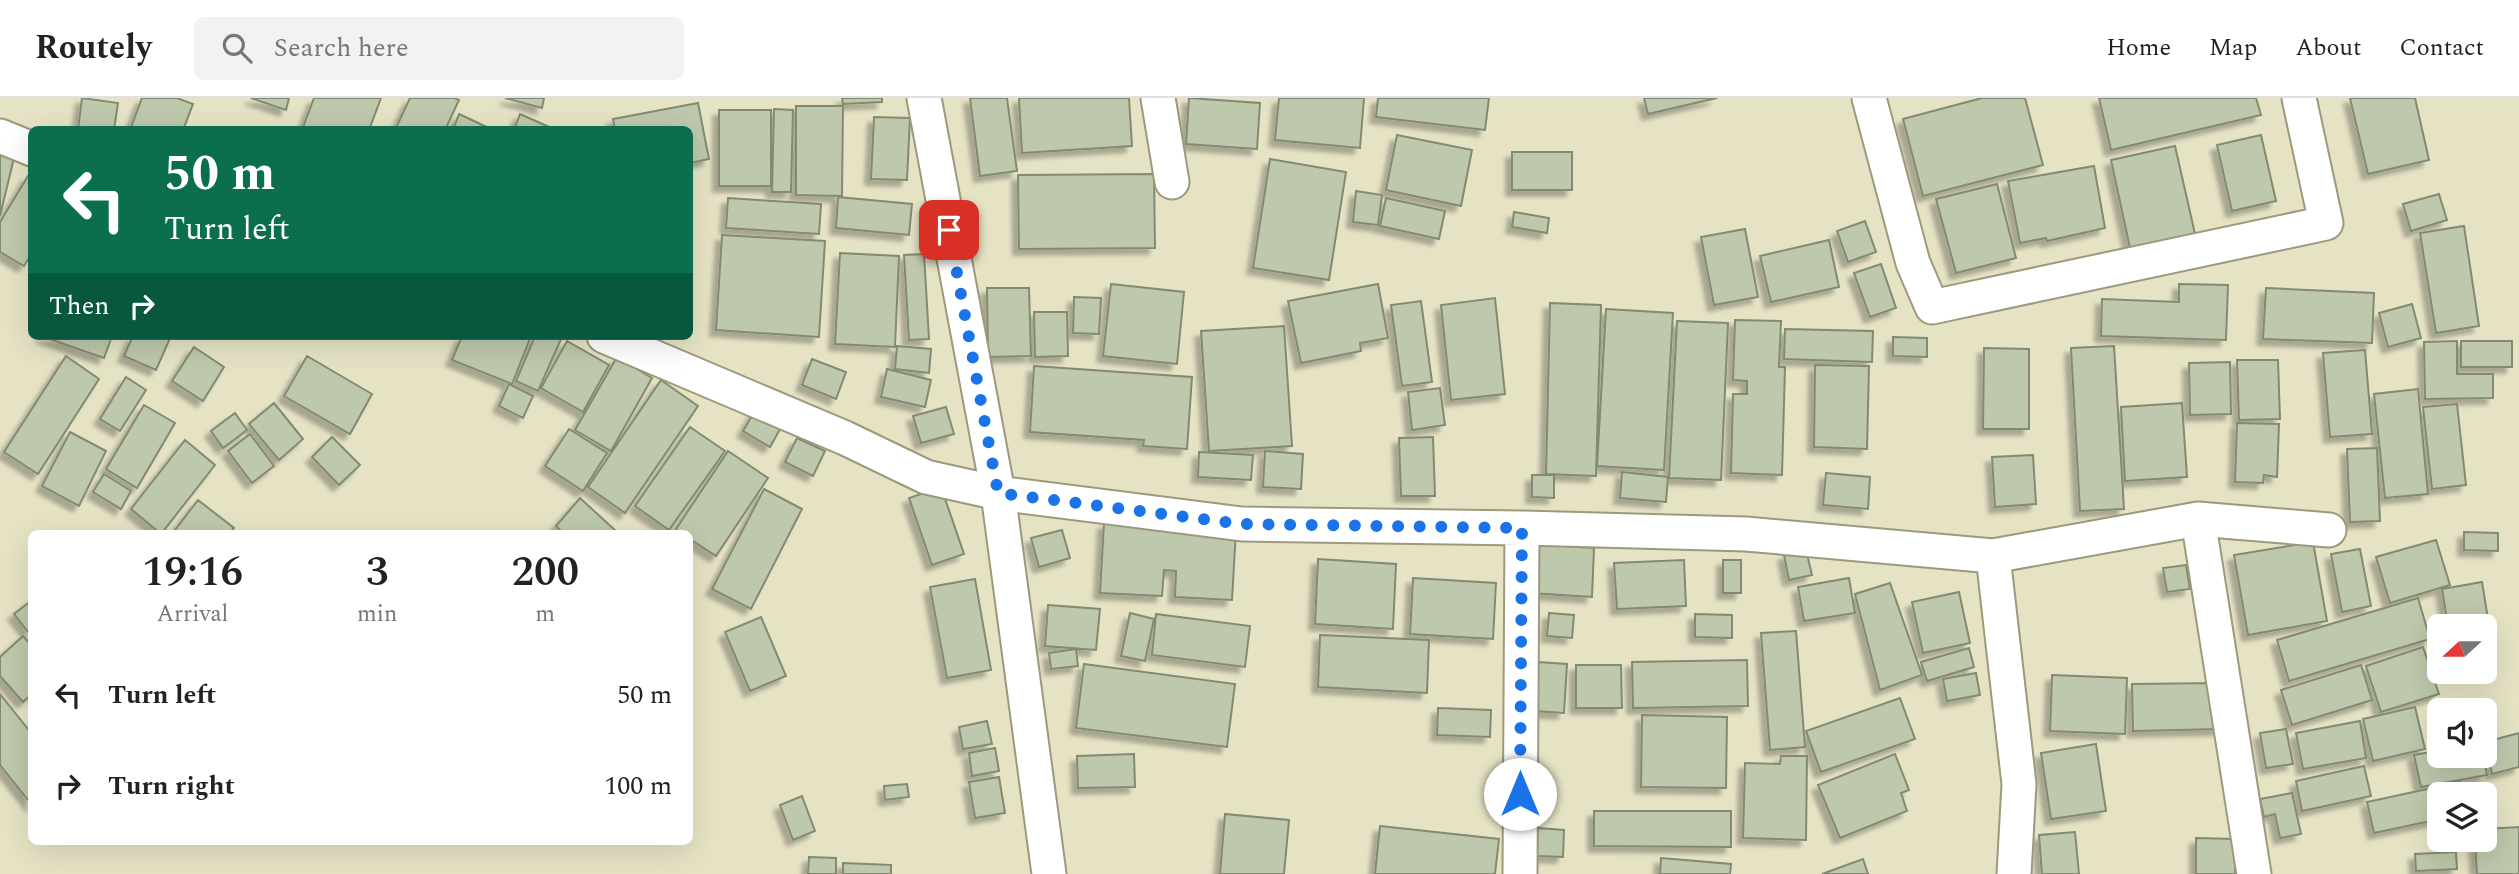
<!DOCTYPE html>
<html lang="en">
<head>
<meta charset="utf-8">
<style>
	body { margin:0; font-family:Spectral,serif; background:#f2f2f2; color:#222; height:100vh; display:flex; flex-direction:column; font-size:26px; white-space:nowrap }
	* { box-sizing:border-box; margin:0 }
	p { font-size:23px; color:#767676 }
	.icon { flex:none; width:38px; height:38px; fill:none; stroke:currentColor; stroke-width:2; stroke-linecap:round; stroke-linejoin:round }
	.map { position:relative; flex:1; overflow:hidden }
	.panel { position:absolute; left:28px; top:432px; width:665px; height:315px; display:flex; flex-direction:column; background:#fff; border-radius:10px; box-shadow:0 7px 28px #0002 }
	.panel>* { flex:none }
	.banner { position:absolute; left:28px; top:28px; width:665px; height:214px; border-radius:10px; box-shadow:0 7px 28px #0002; background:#0b6e4f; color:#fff; overflow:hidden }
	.needle { width:46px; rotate:249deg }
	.fabs { position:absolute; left:2427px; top:516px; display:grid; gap:14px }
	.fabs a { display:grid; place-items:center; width:70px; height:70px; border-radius:10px; background:#fff; box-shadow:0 7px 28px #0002; font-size:35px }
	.pin { position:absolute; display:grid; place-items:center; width:60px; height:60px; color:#fff; margin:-30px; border-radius:14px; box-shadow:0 4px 10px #0006 }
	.me { position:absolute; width:77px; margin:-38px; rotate:0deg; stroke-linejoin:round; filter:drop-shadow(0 0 5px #0008) }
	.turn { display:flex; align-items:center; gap:24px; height:147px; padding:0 21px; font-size:32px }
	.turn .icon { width:91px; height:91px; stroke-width:2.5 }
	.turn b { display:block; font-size:49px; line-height:60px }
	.then { display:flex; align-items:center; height:66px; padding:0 21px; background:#0003; gap:14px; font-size:26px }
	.eta { display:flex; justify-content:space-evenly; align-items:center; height:119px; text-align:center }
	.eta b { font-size:42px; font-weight:600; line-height:49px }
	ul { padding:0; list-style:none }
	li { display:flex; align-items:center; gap:21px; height:91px; padding:0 21px }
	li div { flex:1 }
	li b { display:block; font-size:26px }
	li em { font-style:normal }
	header { display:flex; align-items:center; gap:42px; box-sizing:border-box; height:98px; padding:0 35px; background:#fff; border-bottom:2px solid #e0e0e0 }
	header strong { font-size:33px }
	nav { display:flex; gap:38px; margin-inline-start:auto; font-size:24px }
	.search { width:490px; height:63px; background:#f2f2f2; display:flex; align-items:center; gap:18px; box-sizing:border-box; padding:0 24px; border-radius:10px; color:#767676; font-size:26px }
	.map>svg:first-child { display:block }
	.building { fill:#bec8ac; stroke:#828b71; stroke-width:2; filter:url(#shadow) }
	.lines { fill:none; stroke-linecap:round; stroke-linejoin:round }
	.minor-casing { stroke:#9c997c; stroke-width:37 }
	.minor { stroke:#fff; stroke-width:33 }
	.route { stroke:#1a73e8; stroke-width:12; stroke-dasharray:0 21.6 }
</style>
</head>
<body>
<header>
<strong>Routely</strong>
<div class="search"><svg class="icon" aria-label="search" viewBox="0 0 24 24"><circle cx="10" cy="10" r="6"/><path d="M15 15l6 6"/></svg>Search here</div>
<nav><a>Home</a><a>Map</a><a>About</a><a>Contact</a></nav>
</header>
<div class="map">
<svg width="2519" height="776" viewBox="0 0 2519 776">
	<defs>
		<filter id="shadow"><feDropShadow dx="-6" dy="6" stdDeviation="2" flood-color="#0004"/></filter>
	</defs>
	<rect width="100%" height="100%" fill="#e6e3c5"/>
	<!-- building -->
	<path class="building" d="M82 0 118 5 114 32H78Z
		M142 0H177L193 6 183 32H130Z
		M251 0H289L286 12Z
		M314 0H381L369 32H302Z
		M410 0H454L459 2 445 32H395Z
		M505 0H544L542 10Z
		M842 0H882V4L843 6Z
		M970 0H1007L1017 73 980 78Z
		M1019 0H1129L1132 48 1022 55Z
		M1189 0 1260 5 1257 51 1186 46Z
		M1279 0H1364L1360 50 1275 42Z
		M1378 0H1489L1485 32 1376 19Z
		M1644 0H1717L1648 16Z
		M1982 0H2025L2043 67 1923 98 1903 21Z
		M2099 0H2256L2261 17 2111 52Z
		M2350 0H2415L2429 62 2368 76Z
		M698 5 709 61 690 65V32H615L613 21Z
		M796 8H843L842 98 796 97Z
		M774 11 793 12 791 94H772Z
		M719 12H771V88H719Z
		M459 16 493 32H453Z
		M520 16 556 32H514Z
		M874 19 910 20 907 82 871 81Z
		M1397 37 1472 52 1461 108 1386 92Z
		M2261 37 2276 103 2232 113 2217 47Z
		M2175 48 2195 136 2130 150 2111 62Z
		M1512 54H1572V92H1512Z
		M0 56 14 60 0 118Z
		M1270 61 1346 74 1329 182 1253 170Z
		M2094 68 2105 130 2047 143 2046 140 2020 145 2008 83Z
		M1154 76 1155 150 1019 151 1018 77Z
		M28 78 32 80V155L24 168 0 154V124Z
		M1997 86 2016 160 1956 175 1936 101Z
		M1356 93 1382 97 1378 127 1353 124Z
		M2439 96 2447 122 2411 133 2403 106Z
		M838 99 912 106 909 137 836 130Z
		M728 100 821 106 819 136 726 130Z
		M1386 100 1445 113 1439 141 1380 128Z
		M1514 114 1549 120 1547 135 1512 129Z
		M1865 123 1876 154 1848 164 1837 133Z
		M2464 128 2479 228 2436 235 2420 135Z
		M1745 131 1758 199 1714 207 1701 139Z
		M722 137 825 143 819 239 716 232Z
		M1829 142 1839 189 1771 204 1760 158Z
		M840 155 899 158 895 249 835 246Z
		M924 156 929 241 909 242 904 157Z
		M1881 166 1896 210 1870 219 1854 175Z
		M1111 186 1184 194 1177 266 1103 258Z
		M1378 186 1388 240 1360 245 1361 253 1301 265 1288 203Z
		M2179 186 2228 187 2226 242 2101 238 2102 201 2179 204Z
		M987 190H1029L1031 258 988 259Z
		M2266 190 2374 195 2372 245 2263 241Z
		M1074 199 1101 200 1099 236 1073 235Z
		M1495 200 1505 296 1451 302 1441 207Z
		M1421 203 1432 284 1402 288 1391 207Z
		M1550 205 1601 207 1596 378 1546 376Z
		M2412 206 2421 240 2388 249 2379 215Z
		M1606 211 1673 215 1664 372 1597 368Z
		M1034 214H1067L1068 258 1035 259Z
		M1735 222 1781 223 1779 269H1785L1782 377 1731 375 1733 296H1747V283L1733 282Z
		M1677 223 1728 225 1721 382 1669 380Z
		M1284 228 1292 348 1209 353 1201 233Z
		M1785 231 1873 233 1872 264 1784 261Z
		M41 238H112L104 260Z
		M133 238H171L156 272 124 258Z
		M462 238H531L512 286 452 262Z
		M535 238 562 239 538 293 516 283Z
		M1893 239 1927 240V259L1893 258Z
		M567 243 609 267 583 314 541 290Z
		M2457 243V276H2493V300L2425 301 2424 244Z
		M2461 243H2512V269H2461Z
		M897 248 931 251 929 275 895 271Z
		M2114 248 2124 411 2080 413 2071 250Z
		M194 249 224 269 203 303 172 283Z
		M1984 250 2029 251V331H1983Z
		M2365 252 2372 336 2330 339 2323 255Z
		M66 258 99 281 38 376 4 354Z
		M307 258 372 296 350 336 284 298Z
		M617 259 652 280 611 353 575 332Z
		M812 261 846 274 836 301 802 287Z
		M2237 262H2278L2280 321 2239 322Z
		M2230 264 2231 316 2190 317 2189 265Z
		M1815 267 1869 268 1867 351 1814 349Z
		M1034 268 1192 279 1187 351 1143 348 1144 342 1030 334Z
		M887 271 931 282 925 309 881 299Z
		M126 279 146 292 120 333 100 321Z
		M661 282 698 308 625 415 588 389Z
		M509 286 533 298 523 320 499 308Z
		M1440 290 1445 327 1412 332 1408 294Z
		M2418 291 2428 396 2385 400 2374 296Z
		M274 305 303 341 279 362 249 326Z
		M2182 305 2187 379 2125 383 2121 309Z
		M2457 306 2466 387 2432 391 2423 309Z
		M144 307 175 325 137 390 106 371Z
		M757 309 784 324 770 349 743 333Z
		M946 309 954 336 921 345 913 318Z
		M235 315 247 332 223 350 211 333Z
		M2237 325 2279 326 2277 379 2264 377 2263 385 2235 384Z
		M690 329 725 353 669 432 635 408Z
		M569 331 607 355 583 393 545 368Z
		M70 334 106 353 79 408 42 388Z
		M250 336 274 368 252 385 228 353Z
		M332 339 360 367 339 387 312 359Z
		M1433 339 1435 398H1401L1399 340Z
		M797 340 825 353 813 378 785 364Z
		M185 342 215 367 161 436 131 411Z
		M2377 350 2380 423 2350 424 2347 351Z
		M728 353 768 380 716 458 690 441V436H682L676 431Z
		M1265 353 1303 356 1301 391 1263 389Z
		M1199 354 1253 357 1251 382 1198 379Z
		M2033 357 2036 406 1995 409 1992 359Z
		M1622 374 1668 379 1666 404 1620 400Z
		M1826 375 1870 379 1868 411 1823 407Z
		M104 376 131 393 121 411 93 394Z
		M1532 377H1554V400L1532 399Z
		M941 389 964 456 932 467 909 400Z
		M764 391 802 411 751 511 712 491Z
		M580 400 616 433 613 436H564L556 428Z
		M198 402 234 430 229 436H172Z
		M1104 425 1236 432 1232 502 1175 499 1176 473 1164 472 1162 498 1100 495Z
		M1062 432 1070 460 1039 469 1031 440Z
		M2464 434 2498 435V453L2464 452Z
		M2436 442 2450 487 2390 505 2376 459Z
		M2313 444 2327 523 2248 537 2234 457Z
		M1534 446 1594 450 1592 499 1531 495Z
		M2360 451 2371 508 2342 514 2331 456Z
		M1806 452 1812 477 1789 482 1784 457Z
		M1318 461 1396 466 1393 531 1315 526Z
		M1684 462 1686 508 1617 511 1614 465Z
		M1723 462H1741V495H1723Z
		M2186 467 2190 491 2167 494 2163 470Z
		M1413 480 1496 485 1493 541 1410 536Z
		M1849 480 1855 515 1804 523 1798 489Z
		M975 481 991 572 947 580 930 489Z
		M2482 484 2494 558 2485 559V528H2448L2442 491Z
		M1890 485 1922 577 1880 592 1855 496Z
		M1959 494 1970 545 1923 555 1912 504Z
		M2418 500 2430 541 2289 583 2277 542Z
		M32 502V539L14 516Z
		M1048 507 1100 511 1096 552 1045 548Z
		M1130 515 1154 521 1145 563 1121 558Z
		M1549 515 1574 517 1572 540 1547 538Z
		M1156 516 1250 528 1245 569 1152 557Z
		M1695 516 1732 517V540L1695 539Z
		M761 519 786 578 750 593 725 534Z
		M1796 533 1805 649 1770 652 1761 535Z
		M1320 537 1429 542 1427 595 1318 589Z
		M23 538 32 548V596L23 604 0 578V559Z
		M2423 549 2439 596 2381 614 2366 568Z
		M1969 550 1974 569 1927 583 1921 564Z
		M1076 551 1078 568 1051 571 1049 555Z
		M1747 562 1748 608 1633 610 1632 564Z
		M1538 564 1567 566 1564 615 1535 613Z
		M1084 566 1235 586 1227 649 1076 630Z
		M1576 567H1621L1622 610H1576Z
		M2361 567 2372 602 2292 627 2281 592Z
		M1976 575 1980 597 1947 603 1943 581Z
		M2052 577 2127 580 2125 636 2050 633Z
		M2220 585 2221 631 2133 633 2132 586Z
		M0 596 32 636V707L0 667Z
		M1900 600 1915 641 1821 674 1806 633Z
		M2415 609 2425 651 2373 663 2363 621Z
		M1438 610 1491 612 1490 639 1437 637Z
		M1642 617 1727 619 1726 690 1641 689Z
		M987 623 992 646 963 651 959 629Z
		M2360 623 2366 660 2303 671 2296 635Z
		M2286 631 2293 666 2266 670 2260 635Z
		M2519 635V669L2492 676 2485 644Z
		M2096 646 2106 713 2051 721 2041 655Z
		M995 650 999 673 972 678 969 655Z
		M2440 652V658H2483L2487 677 2421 689 2414 657Z
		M1134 656 1135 689 1078 690 1077 658Z
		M1895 656 1909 692 1901 695 1907 713 1840 740 1818 687Z
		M1781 658H1807L1806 742 1743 740 1745 665 1780 666Z
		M2364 668 2371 698 2302 713 2296 683Z
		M999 679 1005 715 975 720 969 684Z
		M2460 684 2463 696H2440V721L2374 735 2367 704Z
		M907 686 909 699 885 702 884 688Z
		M2292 695 2301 736 2280 740 2275 716 2264 719 2260 701Z
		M802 698 815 733 793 742 780 707Z
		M1594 713H1731V749L1594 748Z
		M1225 716 1289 722 1284 776H1220Z
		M1380 728 1499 741 1495 776H1375Z
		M2519 729V776H2477L2475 742H2485V731Z
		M1538 730 1564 732 1563 759 1537 758Z
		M2075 734 2079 776H2042L2039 737Z
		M2196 740 2235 741V776H2196Z
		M2456 754 2457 771 2416 773 2415 756Z
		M809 759 836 760V776H808Z
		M1661 760 1731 766 1730 776H1660Z
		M1863 761 1868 776H1822Z
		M843 765 891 767V776H843Z"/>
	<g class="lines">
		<defs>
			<path id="minor" d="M924 0 998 395 1049 776
				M1158 0 1172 84
				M1869 0 1913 165 1932 209 2326 125 2299 0
				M0 38 32 51
				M604 238 845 340 926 379 998 395 1242 426 1522 430 1746 436 1993 458 2198 421 2329 432
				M2198 421 2254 776
				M1993 458 2019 686 2014 776
				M1520 776 1522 430"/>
		</defs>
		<!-- minor casing -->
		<use href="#minor" class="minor-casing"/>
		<!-- minor -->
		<use href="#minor" class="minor"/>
	</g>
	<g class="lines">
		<!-- route -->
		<path class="route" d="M949 132 998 395 1242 426 1522 430 1520 696"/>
	</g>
</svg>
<div class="fabs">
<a><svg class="needle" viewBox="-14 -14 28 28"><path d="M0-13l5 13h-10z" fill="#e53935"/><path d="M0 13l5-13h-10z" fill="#767676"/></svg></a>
<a><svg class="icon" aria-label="sound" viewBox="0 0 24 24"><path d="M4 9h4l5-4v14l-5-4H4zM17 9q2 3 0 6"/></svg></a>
<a><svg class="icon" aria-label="layers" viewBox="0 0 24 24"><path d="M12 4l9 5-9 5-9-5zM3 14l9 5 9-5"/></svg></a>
</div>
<div class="pin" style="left:949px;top:132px;background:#d93025"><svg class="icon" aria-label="arrive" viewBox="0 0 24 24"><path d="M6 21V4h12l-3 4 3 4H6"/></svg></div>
<svg class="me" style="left:1520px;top:696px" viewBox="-20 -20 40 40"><circle r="19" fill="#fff"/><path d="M0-13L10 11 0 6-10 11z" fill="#1a73e8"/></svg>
<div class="banner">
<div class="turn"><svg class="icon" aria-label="left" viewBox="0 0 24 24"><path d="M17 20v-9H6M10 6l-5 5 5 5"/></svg><div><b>50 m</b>Turn left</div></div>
<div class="then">Then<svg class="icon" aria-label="right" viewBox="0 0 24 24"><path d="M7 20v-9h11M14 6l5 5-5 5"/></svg></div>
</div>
<section class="panel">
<div class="eta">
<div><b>19:16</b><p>Arrival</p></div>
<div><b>3</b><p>min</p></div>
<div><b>200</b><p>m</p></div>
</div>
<ul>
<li><svg class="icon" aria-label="left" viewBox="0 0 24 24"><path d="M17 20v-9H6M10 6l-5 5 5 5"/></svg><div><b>Turn left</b></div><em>50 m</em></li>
<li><svg class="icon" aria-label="right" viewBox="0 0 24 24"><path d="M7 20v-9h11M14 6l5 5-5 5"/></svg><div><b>Turn right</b></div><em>100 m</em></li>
</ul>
</section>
</div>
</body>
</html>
